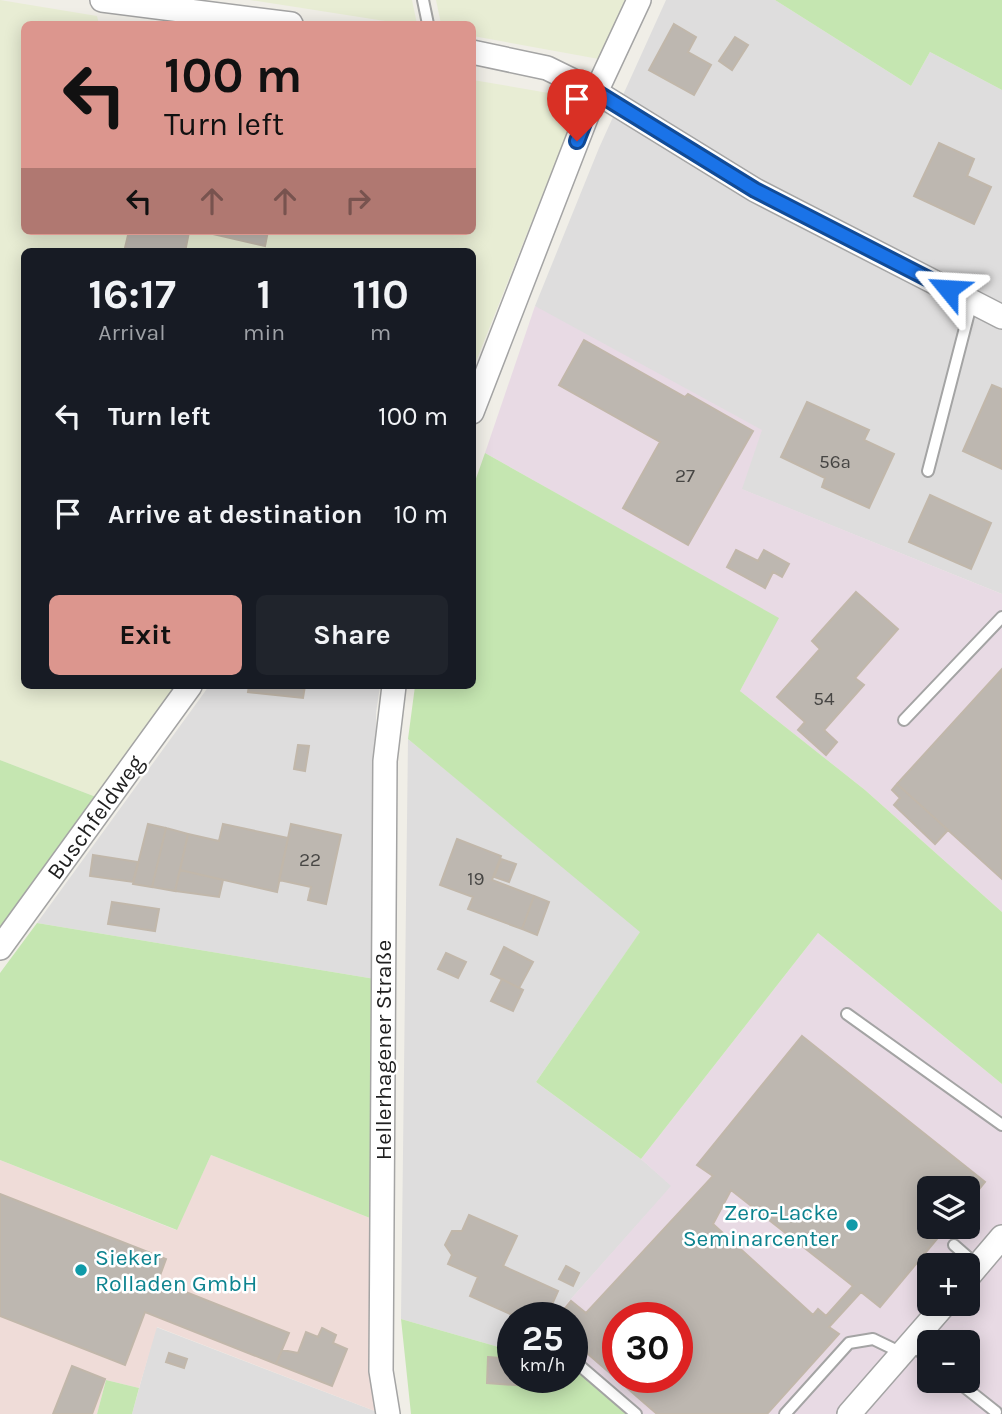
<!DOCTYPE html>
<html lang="en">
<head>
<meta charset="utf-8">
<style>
	body { margin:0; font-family:Karla,sans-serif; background:#20242c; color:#f1f3f6; height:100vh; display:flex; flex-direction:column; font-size:26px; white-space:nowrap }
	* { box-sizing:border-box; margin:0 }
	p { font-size:23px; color:#9ea1a6 }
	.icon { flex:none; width:38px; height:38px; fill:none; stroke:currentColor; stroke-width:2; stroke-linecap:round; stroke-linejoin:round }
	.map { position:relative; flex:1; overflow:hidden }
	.side { position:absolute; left:21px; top:248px; width:455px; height:441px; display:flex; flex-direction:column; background:#171b24; border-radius:10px; box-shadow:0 4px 18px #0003 }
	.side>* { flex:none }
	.banner { position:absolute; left:21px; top:21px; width:455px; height:214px; border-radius:10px; box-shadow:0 4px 18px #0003; background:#dc968e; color:#111; overflow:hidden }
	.buttons { position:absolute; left:917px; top:1176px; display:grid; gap:14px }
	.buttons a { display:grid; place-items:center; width:63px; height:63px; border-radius:10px; background:#171b24; box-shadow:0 4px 18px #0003; font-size:35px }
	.speed { position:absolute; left:497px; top:1302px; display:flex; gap:14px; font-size:35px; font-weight:700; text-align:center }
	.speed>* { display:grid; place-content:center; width:91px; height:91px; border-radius:50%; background:#171b24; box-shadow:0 4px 18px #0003; line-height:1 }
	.speed small { font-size:18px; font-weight:400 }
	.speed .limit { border:10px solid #d22; background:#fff; color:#111 }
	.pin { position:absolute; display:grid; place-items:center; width:60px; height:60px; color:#fff; margin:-72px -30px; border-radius:50% 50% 50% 0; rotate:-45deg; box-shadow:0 0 7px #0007 }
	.pin .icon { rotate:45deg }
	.me { position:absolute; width:77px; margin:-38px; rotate:297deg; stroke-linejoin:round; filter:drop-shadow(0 0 5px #0008) }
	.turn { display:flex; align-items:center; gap:24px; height:147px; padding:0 28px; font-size:32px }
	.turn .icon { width:91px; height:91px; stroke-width:2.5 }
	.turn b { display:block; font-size:49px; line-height:60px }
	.lanes { display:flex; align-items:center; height:66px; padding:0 28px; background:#0003; justify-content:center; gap:35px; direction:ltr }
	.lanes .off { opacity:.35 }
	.eta { display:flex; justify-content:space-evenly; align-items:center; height:119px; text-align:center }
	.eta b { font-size:42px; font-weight:700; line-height:49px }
	.primary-button { display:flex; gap:14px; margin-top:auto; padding:14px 28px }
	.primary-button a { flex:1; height:80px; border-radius:10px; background:#dc968e; color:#111; font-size:28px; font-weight:700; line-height:80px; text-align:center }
	.primary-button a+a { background:#20242c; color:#f1f3f6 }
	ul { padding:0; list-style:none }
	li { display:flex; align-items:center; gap:21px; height:98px; padding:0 28px }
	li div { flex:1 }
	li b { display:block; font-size:26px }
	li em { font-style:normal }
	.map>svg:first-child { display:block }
	.residential { fill:#dedddd }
	.commercial { fill:#efdcd8 }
	.industrial { fill:#e8dae4; fill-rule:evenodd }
	.farmland { fill:#e8edd4 }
	.grass { fill:#c5e6b1 }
	.building { fill:#bdb7b0; stroke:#c1b7aa; stroke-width:2; fill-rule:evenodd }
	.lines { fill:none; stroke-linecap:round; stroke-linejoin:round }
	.lane-casing { stroke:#a4a4a4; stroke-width:14 }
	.street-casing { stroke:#a4a4a4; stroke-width:26 }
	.lane { stroke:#fff; stroke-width:10 }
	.street { stroke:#fff; stroke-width:23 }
	.route-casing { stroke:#114b97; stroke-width:18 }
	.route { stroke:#1a73e8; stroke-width:12 }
	.culture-dot { fill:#0f9aa8; stroke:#fff; stroke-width:2.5 }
	.labels { text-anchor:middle; stroke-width:5; stroke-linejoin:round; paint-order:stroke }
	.number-label { font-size:19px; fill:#474644 }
	.street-label { font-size:23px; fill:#202020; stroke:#fff }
	.culture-label { font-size:23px; fill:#0d838f; stroke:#fff; text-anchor:end }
</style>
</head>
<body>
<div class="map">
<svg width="1002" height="1414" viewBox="0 0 1002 1414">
	<rect width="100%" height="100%" fill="#f0eee7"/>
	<!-- residential -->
	<path class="residential" d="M666 0H775L911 86 930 52 1002 90V594L741 489 535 306 599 148Z
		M209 686H380L376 713 375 979 37 923Z
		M408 739 641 931 536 1082 641 1159 672 1186 554 1318H513V1351L401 1319Z
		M156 1327 380 1413V1414H132Z"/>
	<!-- commercial -->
	<path class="commercial" d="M211 1155 375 1220 380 1413 157 1327 139 1388 106 1380 97 1414H0V1160L176 1230Z"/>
	<!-- industrial -->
	<path class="industrial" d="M535 306 762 430 742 489 1002 594V912L865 790 740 691 778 618 485 453Z
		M818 933 1002 1084V1414H626L581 1371 572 1368V1318H554L671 1186 641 1159ZM929 1188H968V1227H929ZM929 1265H968V1304H929ZM618 1318H677V1377H618ZM929 1342H968V1381H929Z"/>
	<!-- farmland -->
	<path class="farmland" d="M0 0 97 16 99 24H24V231H472L473 80 566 96 575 113 473 369 472 252H24V686H177L96 797 0 760Z
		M250 0H412L417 24H404Z
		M436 0H625L599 59 473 36 472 24H441Z"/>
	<!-- grass -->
	<path class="grass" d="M775 0H1002V90L930 52 911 86Z
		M485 453 779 618 740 691 865 790 1002 912V1084L818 933 641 1159 536 1082 640 932 408 739 415 686H472L473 487Z
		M0 760 96 797 0 930Z
		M37 923 375 979V1220L211 1155 177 1230 0 1160V973Z
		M401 1319 513 1351V1377H572V1368L581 1371 626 1414H411Z
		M106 1380 139 1388 132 1414H97Z"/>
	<!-- building -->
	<path class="building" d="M674 24 696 37 688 52 711 65 694 95 649 70Z
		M735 37 748 45 732 70 719 61Z
		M939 143 974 159 967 176 991 187 974 224 914 196Z
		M129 231H184L189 232 185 252H124Z
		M200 231H268L265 246Z
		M584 340 685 397 688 394 753 431 688 545 623 508 660 442 559 385Z
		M992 385 1002 389V469L963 451Z
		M807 402 869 430 864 440 894 454 869 508 822 487 825 478 781 457Z
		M930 495 991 523 971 569 909 542Z
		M736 550 758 561 764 550 789 564 782 577 773 572 765 588 727 567Z
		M856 592 898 629 855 678 864 685 824 730 837 742 826 755 798 730 805 722 777 697 820 649 812 641Z
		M1002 669V879L897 784Z
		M249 686H305L303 698 248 692Z
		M298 745 309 746 305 771 294 769Z
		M897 784 948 830 935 844 894 805 900 798 892 790Z
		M148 824 166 828 152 887 133 884Z
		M223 824 288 838 277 892 180 870 188 834 219 841Z
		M291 824 341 835 326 904 308 900 311 887 279 880Z
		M166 828 188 834 175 891 152 887Z
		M457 839 501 856 492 880 534 896 522 929 468 909 473 897 440 885Z
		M93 855 138 862 133 882 90 876Z
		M501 859 516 864 509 882 494 877Z
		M180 870 223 880 219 897 175 891Z
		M534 896 549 902 537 935 522 929Z
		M112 902 159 909 155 931 108 924Z
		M504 947 533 962 519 988 491 974Z
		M446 953 466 962 458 978 438 969Z
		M502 979 523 990 513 1011 491 1001Z
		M802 1036 985 1182 968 1203V1188H929V1227H947L880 1307 861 1292 829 1327 839 1334 767 1414H657L572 1340V1318H557L571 1301 586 1313 713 1176 697 1165ZM731 1190 853 1286 826 1316 818 1309 813 1315 713 1224ZM618 1318H677V1377H618Z
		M0 1194 166 1259 158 1281 289 1333 276 1364 145 1312 125 1365 0 1316Z
		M469 1215 517 1236 503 1266 558 1291 546 1318H519L470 1296 478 1277 448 1264 452 1255 445 1245 452 1231H462Z
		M566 1266 579 1273 573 1286 559 1279Z
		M322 1328 336 1335 333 1343 347 1349 332 1386 276 1364 282 1350 298 1353 306 1332 318 1337Z
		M169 1353 187 1359 184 1368 166 1362Z
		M488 1357 513 1359V1377H529V1386L487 1383Z
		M72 1366 105 1379 92 1414H53Z"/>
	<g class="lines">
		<defs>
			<path id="lane" d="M423 0 428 24
				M928 471 972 301
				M904 720 1002 617
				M847 1014 1002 1125
				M954 1245 978 1266
				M910 1344 929 1358
				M572 1359 636 1414
				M957 1381 996 1412
				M785 1414 849 1343 873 1339 902 1353"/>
			<path id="street" d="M102 0 291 24
				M472 52 547 68 596 92 755 190 1002 317
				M472 412 596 92 639 0
				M0 948 190 686
				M968 1277 1002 1237
				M388 1414 381 1371 385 761 394 686
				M849 1414 945 1304"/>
		</defs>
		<!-- lane casing -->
		<use href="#lane" class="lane-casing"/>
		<!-- street casing -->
		<use href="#street" class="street-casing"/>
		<!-- lane -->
		<use href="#lane" class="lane"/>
		<!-- street -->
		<use href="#street" class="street"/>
	</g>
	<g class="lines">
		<defs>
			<path id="route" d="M577 141 596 92 755 190 948 289"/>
		</defs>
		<!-- route casing -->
		<use href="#route" class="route-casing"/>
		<!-- route -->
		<use href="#route" class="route"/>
	</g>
	<!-- markers -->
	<g class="culture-dot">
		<circle cx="852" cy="1225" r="7"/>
		<circle cx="81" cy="1270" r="7"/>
	</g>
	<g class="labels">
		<!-- number labels -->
		<g class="number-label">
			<text x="835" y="468">56a</text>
			<text x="685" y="482">27</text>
			<text x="824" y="705">54</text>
			<text x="310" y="866">22</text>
			<text x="476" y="885">19</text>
		</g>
		<!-- street labels -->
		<g class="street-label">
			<text transform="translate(95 817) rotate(-54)" y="8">Buschfeldweg</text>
			<text transform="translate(383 1050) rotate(-90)" y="8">Hellerhagener Straße</text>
		</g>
		<!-- culture labels -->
		<g class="culture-label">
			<text x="838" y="1220">Zero-Lacke<tspan x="838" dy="26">Seminarcenter</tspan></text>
			<text x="95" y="1265" text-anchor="start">Sieker<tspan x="95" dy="26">Rolladen GmbH</tspan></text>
		</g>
	</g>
</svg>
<div class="buttons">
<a><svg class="icon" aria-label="layers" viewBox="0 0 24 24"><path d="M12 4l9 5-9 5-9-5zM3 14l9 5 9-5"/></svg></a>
<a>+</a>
<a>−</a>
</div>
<div class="speed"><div>25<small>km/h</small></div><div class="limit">30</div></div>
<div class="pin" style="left:577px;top:141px;background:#d93025"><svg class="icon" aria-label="arrive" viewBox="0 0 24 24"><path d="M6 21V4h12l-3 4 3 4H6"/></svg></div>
<svg class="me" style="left:948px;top:289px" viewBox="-20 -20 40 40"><path d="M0-17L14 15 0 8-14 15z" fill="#1a73e8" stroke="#fff" stroke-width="4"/></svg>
<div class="banner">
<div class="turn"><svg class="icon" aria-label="left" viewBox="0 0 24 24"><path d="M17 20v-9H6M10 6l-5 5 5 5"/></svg><div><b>100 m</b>Turn left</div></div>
<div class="lanes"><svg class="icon" aria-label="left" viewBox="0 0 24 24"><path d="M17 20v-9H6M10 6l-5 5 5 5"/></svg><svg class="icon off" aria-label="ahead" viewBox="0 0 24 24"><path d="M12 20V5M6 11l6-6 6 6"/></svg><svg class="icon off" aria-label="ahead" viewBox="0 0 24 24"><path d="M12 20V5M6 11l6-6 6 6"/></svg><svg class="icon off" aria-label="right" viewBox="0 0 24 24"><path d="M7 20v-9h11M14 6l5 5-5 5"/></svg></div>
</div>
<section class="side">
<div class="eta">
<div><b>16:17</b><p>Arrival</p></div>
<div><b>1</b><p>min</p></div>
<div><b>110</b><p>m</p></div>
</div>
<ul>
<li><svg class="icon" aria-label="left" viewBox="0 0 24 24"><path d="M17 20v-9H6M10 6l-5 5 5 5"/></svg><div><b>Turn left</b></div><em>100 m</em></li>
<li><svg class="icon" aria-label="arrive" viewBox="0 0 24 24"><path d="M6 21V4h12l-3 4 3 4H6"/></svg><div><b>Arrive at destination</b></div><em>10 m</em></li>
</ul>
<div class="primary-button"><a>Exit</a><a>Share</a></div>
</section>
</div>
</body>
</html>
